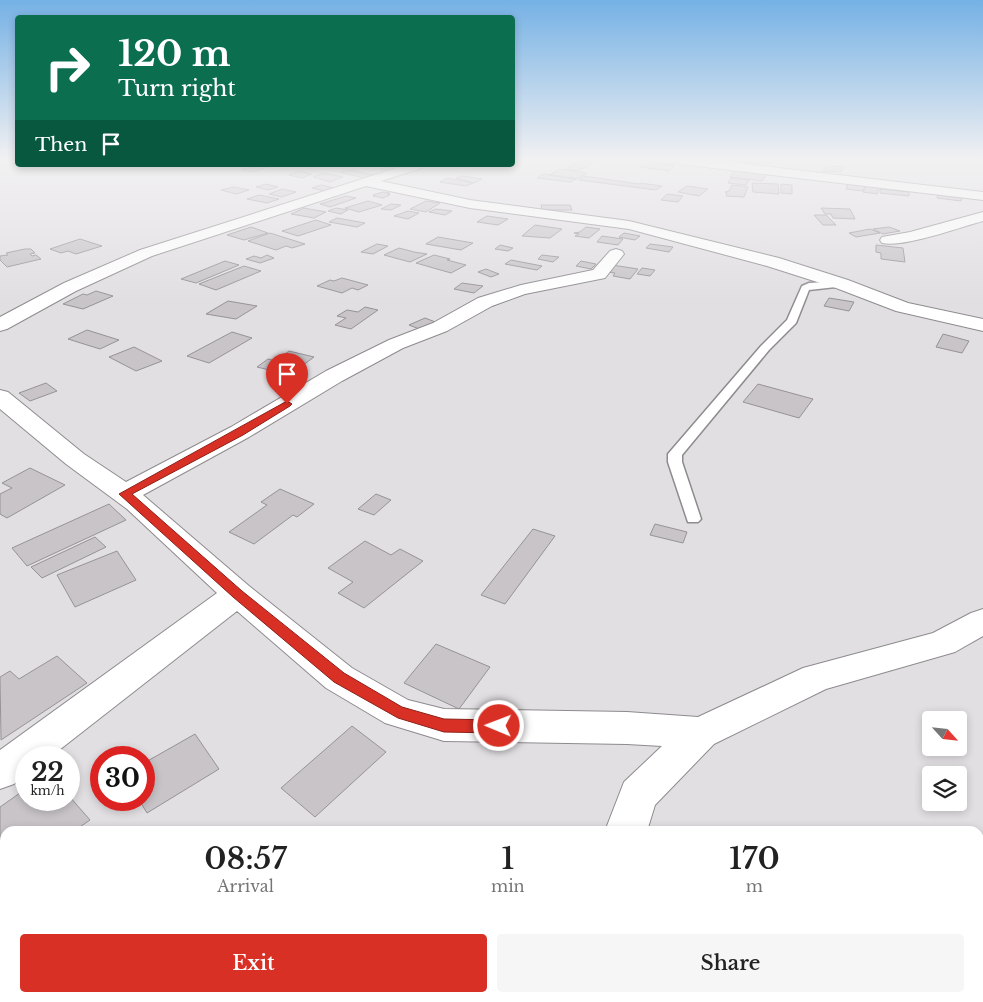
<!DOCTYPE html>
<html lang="en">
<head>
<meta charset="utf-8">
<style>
	body { margin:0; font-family:"Libre Baskerville",serif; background:#f6f6f6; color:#222; height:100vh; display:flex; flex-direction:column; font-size:19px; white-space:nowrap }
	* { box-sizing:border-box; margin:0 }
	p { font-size:16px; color:#767676 }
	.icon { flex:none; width:28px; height:28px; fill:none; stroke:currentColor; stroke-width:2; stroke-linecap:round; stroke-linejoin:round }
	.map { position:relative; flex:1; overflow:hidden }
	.details { position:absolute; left:0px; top:826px; width:984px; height:176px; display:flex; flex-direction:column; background:#fff; border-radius:15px 15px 0 0; box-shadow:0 2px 8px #0003 }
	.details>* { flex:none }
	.guide { position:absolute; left:15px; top:15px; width:500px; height:152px; border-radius:5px; box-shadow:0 2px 8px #0003; background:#0b6e4f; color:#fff; overflow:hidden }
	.needle { width:32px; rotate:117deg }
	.fabs { position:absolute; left:922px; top:711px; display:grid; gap:10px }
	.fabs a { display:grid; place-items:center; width:45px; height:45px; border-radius:5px; background:#fff; box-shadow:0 2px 8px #0003; font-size:25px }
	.speed { position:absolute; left:15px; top:746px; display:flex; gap:10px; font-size:25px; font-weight:700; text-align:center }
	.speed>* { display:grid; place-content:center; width:65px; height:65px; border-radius:50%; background:#fff; box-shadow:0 2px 8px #0003; line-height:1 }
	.speed small { font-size:12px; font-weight:400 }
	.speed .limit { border:8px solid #d22; background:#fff; color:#111 }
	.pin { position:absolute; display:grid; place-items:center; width:42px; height:42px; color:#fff; margin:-51px -21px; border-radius:50% 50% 50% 0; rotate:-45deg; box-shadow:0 0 5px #0007 }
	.pin .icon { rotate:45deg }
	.me { position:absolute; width:55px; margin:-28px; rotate:271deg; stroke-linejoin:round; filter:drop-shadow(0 0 4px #0008) }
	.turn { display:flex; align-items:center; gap:18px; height:105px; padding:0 20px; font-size:22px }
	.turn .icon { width:65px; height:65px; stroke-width:2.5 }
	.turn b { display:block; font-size:35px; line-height:42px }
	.then { display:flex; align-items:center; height:48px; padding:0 20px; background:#0003; gap:10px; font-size:19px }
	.eta { display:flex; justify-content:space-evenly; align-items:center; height:85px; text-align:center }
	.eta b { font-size:30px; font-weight:600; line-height:35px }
	.button { display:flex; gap:10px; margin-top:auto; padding:10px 20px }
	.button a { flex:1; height:58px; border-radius:5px; background:#d93025; color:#fff; font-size:20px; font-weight:600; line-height:58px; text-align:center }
	.button a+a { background:#f6f6f6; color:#222 }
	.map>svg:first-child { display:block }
	.building { fill:#c8c4c8; stroke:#969397 }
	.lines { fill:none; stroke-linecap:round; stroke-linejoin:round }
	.service-casing { stroke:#8e8b8f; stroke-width:3 }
	.minor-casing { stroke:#8e8b8f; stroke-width:2 }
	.service { fill:#fff; fill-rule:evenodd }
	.minor { fill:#fff; fill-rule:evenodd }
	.route { fill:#d93025; stroke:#8d1f18 }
</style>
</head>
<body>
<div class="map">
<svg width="983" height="1002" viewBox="0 0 983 1002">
	<rect width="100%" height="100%" fill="#e2dfe3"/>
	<!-- building -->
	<path class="building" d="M582 160H598L578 171 565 169Z
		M651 160H666L678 162 674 165 649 162Z
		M754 160H777L760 167 744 164Z
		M645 163 674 166 669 171 640 167Z
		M257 165H274L253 172 242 170Z
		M392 165H404L388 171 380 169Z
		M827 166H832L844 167 841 172 823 171Z
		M560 169 587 173 577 179 550 175Z
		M349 170 373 175 364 178 340 172Z
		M735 170 767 174 762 181 730 177Z
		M299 171 312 174 302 178 289 175Z
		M323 173 343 177 330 182 313 177Z
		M543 174 576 179 571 182 537 178Z
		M463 176 482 179 474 183 456 178Z
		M584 176 639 184 640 183 662 186 656 190 579 180Z
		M447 178 473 183 466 186 440 182Z
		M731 178 749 180 746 185 728 183Z
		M752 183 778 184 779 194 753 192Z
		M266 184 278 187 268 190 256 187Z
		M781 184 792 185V194L781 193Z
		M848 184 865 186 863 191 846 189Z
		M321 185 334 188 325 191 312 188Z
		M732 185 748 187 744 197 726 196 727 193 725 192 729 191Z
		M687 186 708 189 699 196 678 192Z
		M866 186 879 187 877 194 863 192Z
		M234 187 249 190 236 194 221 190Z
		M282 189 296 192 282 197 269 194Z
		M880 189 909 192V196L880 193Z
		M383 192 390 193 387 194 390 195 383 198 373 196 375 195H373Z
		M938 192 962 195 961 201 937 198Z
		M667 194 683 196 678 202 661 200Z
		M259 195 279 199 267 203 247 199Z
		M346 196 356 198 330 207 320 204Z
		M368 201 382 205 359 212 345 208Z
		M426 201 440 203 426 212 410 209Z
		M391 204 401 205 391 210 381 209Z
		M541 205H570L572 210H542Z
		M304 208 326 212 314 218 291 214Z
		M336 208 348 210 341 214 328 211Z
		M821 208 850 209 855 219 833 218 831 214H825Z
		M436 209 452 211 445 215 429 212Z
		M408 211 419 213 408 219 394 216Z
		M814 215H826L836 225H823Z
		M487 216 508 219 498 225 477 222Z
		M337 218 365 223 357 227 329 222Z
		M316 220 331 225 298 236 282 231Z
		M535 225 562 229 550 238 522 236Z
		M251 227 268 233 244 240 227 235Z
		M586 227 600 229 589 238 575 236 579 234 574 233 580 232Z
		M889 227 900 231 883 234 873 229Z
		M870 229 880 233 856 237 849 233Z
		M270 233 305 244 292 248 286 246 276 250 248 241Z
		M624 233 640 236 635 240 619 237Z
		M602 236 623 239 618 245 597 242Z
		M438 237 473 243 461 250 426 244Z
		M80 239 102 246 76 254 68 251 61 253 50 249Z
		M377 244 388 246 373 254 361 252Z
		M650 244 673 247 669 252 646 248Z
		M500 245 513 248 508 251 495 249Z
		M876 245 903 248 905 262 881 259V253L876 252Z
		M399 248 414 252 427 254 410 262 384 255Z
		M25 249H31L35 253 30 254 32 256 36 255 41 259 7 267 0 260V256L8 255 6 253Z
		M267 255 274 258 260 263 246 259 254 256 261 258Z
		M434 255 450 259 447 260 466 265 451 273 416 263Z
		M542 255 550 256 559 257 553 262 538 259Z
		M511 260 542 266 537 270 505 264Z
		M225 261 239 265 196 283 181 279Z
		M581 261 596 264 591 269 576 266Z
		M612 265 638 269 630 279 613 276 615 273 606 272Z
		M244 266 261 271 216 290 199 284Z
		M642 268 655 270 650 276 637 274Z
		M486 269 499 274 491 277 478 272Z
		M342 278 368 285 358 290 352 288 342 293 317 286 330 280 334 281Z
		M462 283 483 286 474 293 454 289Z
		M96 291 113 296 83 309 63 304 83 294 87 295Z
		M829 298 854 302 849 311 824 306Z
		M228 301 257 306 236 319 206 314Z
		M365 307 378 310 351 329 335 325 346 318 337 316 347 310 358 312Z
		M425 318 438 323 422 330 409 325Z
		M87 330 119 340 100 349 68 339Z
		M232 332 252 338 209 363 187 356Z
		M943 334 969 341 962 353 936 347Z
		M134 347 162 361 136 371 109 357Z
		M289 351 314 357 290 375 257 367 268 359 276 361Z
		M46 383 57 391 30 401 19 393Z
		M758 384 813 399 799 418 743 402Z
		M30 468 65 485 7 518 0 514V494L12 488 2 483Z
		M280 489 314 504 297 517 293 515 254 544 229 532 267 505 261 502Z
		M376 494 391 500 374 515 358 509Z
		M109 504 126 520 27 566 12 548Z
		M655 524 687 532 683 543 650 535Z
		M533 529 555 536 505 604 481 595Z
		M95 537 106 547 42 578 31 567Z
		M365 541 391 555 400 549 423 561 364 608 338 593 353 582 328 568Z
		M117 551 136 580 75 607 57 575Z
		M436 644 490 667 459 709 404 683Z
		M57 656 87 683 1 740 0 677 10 671 19 679Z
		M352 726 386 752 315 817 281 788Z
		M195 734 219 769 147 813 139 800H144V763Z
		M20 793 29 803 33 800H69V796L90 820 74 831H5V895L0 888V807Z"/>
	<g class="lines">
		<defs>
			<path id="service" d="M842 281 847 284 845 286 809 290 796 323 769 350 682 455V462L701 519 698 522H688L668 462V454L761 346 787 320 802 286 809 283Z"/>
			<path id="minor" d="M673 160H712L983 192V200L679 164Z
				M406 165H424L422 168 381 181 470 200 629 221 779 258 848 280 908 303 983 319V331L896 311 836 288 767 266 629 229 470 208 366 186 152 256 76 291 7 329 0 331V317L64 283 140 250Z
				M983 212V221C961 227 903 248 882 243L880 240 882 237 910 232Z
				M616 249 622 251 624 254 605 278 525 294 492 306 447 331 403 348 342 381 249 437 143 495 249 586 352 668 408 700 444 709 627 712 698 717 803 668 933 633 971 613 983 609V636L955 652 826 689 714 744 655 805 647 831H605L624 782 662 746 627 744 444 741 398 727 385 723 326 688 237 611 49 758H26V775L14 784 0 789V750L217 593 127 509 66 464 0 409V390L8 392 84 454 126 482 231 427 326 371 389 340 433 323 478 298 521 285 593 270 610 251Z
				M331 998H387L385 1002H329Z
				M644 998H695L697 1002H646Z"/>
		</defs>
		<!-- service casing -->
		<use href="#service" class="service-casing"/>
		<!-- minor casing -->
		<use href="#minor" class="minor-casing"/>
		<!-- service -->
		<use href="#service" class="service"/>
		<!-- minor -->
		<use href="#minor" class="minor"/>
	</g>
	<!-- sky -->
	<linearGradient id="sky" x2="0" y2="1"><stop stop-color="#75b1e5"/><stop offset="0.53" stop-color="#f2f1f2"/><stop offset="1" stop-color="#f2f1f2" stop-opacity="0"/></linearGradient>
	<rect width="983" height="301" fill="url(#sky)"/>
	<!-- route -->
	<path class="route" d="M287 401 292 404 290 406 243 435 132 494 242 591 344 673 402 707 444 719 499 720 505 722 507 726 505 731 499 733 444 732 398 718 334 682 233 597 119 494Z"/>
</svg>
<div class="fabs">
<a><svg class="needle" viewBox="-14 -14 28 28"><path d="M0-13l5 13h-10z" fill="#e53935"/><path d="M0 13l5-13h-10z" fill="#767676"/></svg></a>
<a><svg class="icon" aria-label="layers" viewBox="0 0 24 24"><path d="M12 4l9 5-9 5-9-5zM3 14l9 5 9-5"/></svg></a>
</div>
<div class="speed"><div>22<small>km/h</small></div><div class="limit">30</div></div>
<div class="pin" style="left:287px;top:404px;background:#d93025"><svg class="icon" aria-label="arrive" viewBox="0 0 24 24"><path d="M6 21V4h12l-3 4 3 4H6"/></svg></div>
<svg class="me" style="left:499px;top:726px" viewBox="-20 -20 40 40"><circle r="17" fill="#d93025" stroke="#fff" stroke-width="3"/><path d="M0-11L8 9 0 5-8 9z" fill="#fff"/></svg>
<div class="guide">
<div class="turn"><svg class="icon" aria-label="right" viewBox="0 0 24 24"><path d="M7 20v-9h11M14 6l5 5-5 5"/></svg><div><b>120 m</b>Turn right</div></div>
<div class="then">Then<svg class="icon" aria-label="arrive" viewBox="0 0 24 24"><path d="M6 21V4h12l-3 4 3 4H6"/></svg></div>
</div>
<section class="details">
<div class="eta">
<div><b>08:57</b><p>Arrival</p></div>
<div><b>1</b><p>min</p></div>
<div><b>170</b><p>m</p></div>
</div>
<div class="button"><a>Exit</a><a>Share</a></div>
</section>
</div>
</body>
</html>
